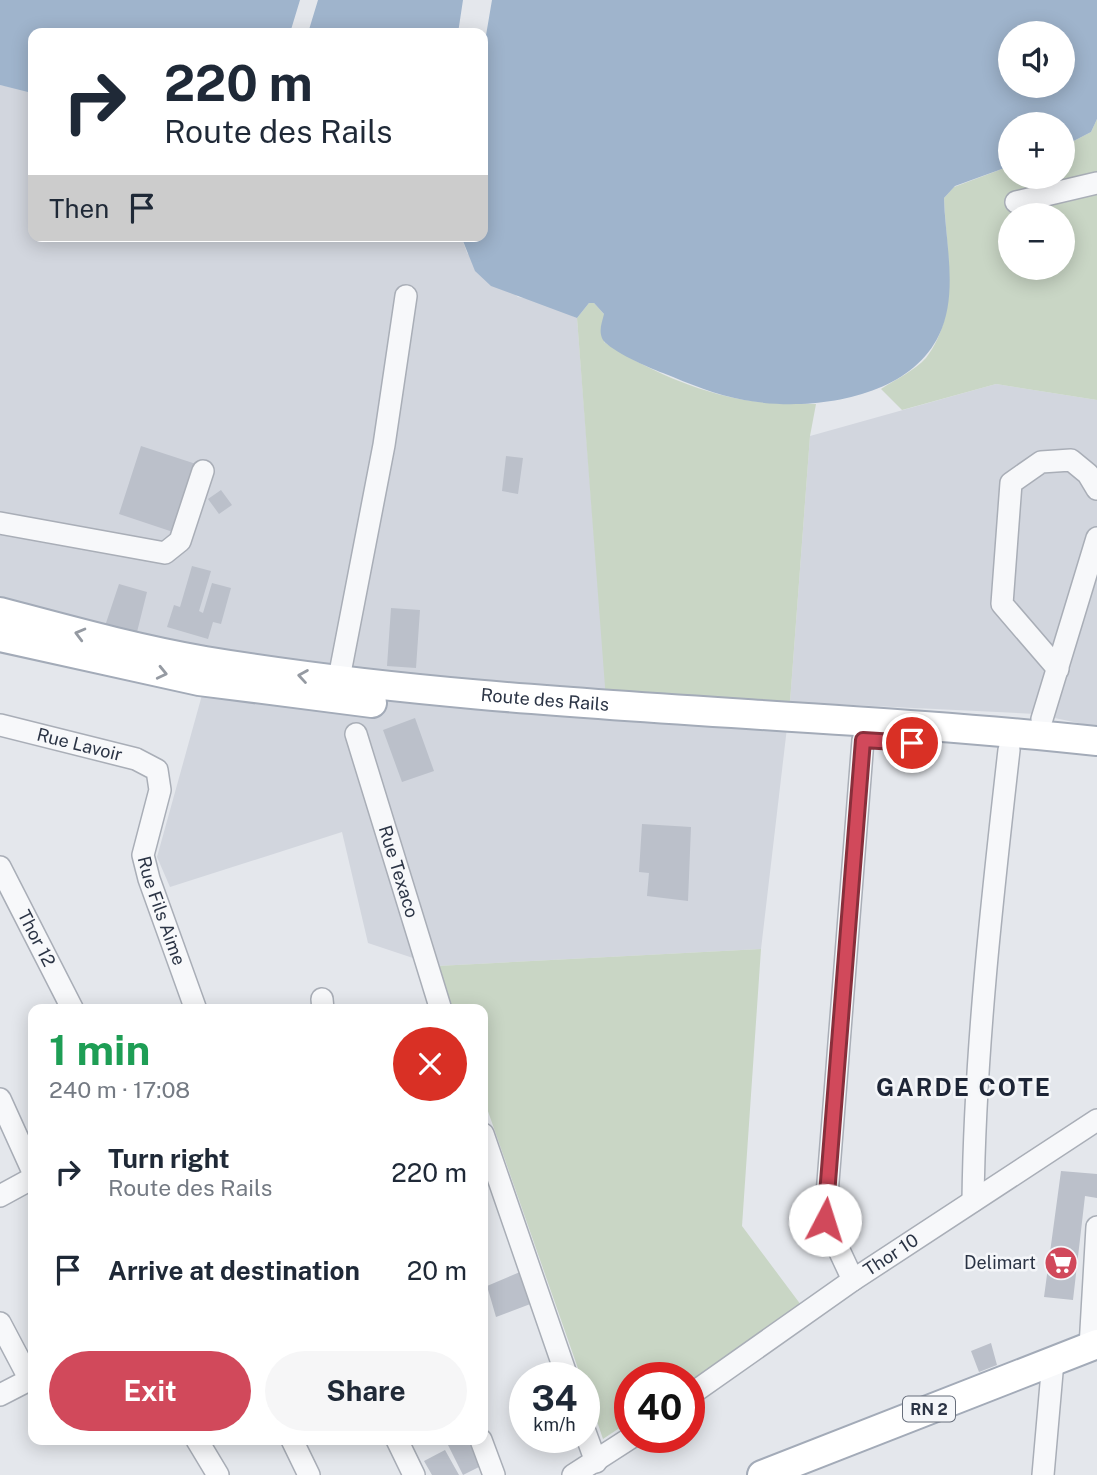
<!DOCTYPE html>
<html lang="en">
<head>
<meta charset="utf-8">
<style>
	body { margin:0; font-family:"Public Sans",sans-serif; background:#f6f6f7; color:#1f2937; height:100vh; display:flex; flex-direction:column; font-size:26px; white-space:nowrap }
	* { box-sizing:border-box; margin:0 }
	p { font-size:23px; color:#747a83 }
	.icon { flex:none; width:38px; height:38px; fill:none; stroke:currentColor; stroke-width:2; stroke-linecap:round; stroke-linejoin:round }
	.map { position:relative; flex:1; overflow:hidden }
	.panel { position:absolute; left:28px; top:1004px; width:460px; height:441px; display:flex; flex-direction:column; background:#fff; border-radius:14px; box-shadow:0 4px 18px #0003 }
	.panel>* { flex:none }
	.hud { position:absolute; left:28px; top:28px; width:460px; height:214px; border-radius:14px; box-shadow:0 4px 18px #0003; background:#fff; color:#1f2937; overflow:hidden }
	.fabs { position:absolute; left:998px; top:21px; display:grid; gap:14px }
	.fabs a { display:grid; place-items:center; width:77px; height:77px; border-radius:50%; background:#fff; box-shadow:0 4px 18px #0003; font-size:35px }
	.speed { position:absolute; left:509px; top:1362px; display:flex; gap:14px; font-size:35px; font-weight:700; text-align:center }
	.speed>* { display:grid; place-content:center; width:91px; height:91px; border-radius:50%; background:#fff; box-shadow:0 4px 18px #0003; line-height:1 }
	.speed small { font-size:18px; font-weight:400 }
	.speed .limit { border:10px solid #d22; background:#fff; color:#111 }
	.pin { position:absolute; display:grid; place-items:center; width:60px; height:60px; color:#fff; margin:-30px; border:4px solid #fff; border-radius:50%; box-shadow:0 2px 7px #0007 }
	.me { position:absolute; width:77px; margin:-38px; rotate:5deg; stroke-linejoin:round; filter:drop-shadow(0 0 5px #0008) }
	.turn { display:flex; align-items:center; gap:24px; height:147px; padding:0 21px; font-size:32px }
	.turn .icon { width:91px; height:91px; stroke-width:2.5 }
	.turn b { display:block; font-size:49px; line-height:60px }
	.then { display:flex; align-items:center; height:66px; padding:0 21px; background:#0003; gap:14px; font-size:26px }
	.round { display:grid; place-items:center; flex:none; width:74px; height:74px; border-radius:37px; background:#f6f6f7 }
	.overview { display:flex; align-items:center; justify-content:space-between; height:119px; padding:0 21px }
	h1 { font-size:42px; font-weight:700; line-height:52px; color:#1e9e55 }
	.button { display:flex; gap:14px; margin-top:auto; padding:14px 21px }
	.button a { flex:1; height:80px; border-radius:42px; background:#d1495b; color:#fff; font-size:28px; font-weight:700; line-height:80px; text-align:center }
	.button a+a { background:#f6f6f7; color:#1f2937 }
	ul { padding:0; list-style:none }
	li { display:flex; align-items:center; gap:21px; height:98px; padding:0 21px }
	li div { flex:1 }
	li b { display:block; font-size:26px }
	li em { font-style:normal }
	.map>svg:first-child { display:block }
	.built { fill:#d2d6de }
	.green { fill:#c9d6c5; fill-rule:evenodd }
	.water { fill:#9fb4cc; fill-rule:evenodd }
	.pier { fill:#e4e7ec }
	.building { fill:#bbc0ca }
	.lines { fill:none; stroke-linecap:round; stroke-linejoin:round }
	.minor-casing { stroke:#a9aeb7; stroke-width:24 }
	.major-casing { stroke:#a3abb8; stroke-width:32 }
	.minor { stroke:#f7f8fa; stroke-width:21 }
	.major { stroke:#fff; stroke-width:28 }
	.oneway { stroke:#959aa2 }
	.route-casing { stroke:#882f3b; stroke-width:18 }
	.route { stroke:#d1495b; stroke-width:12 }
	.labels { text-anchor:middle; stroke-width:5; stroke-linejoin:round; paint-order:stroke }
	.shield { fill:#f4f6f9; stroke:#676e7b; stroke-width:2 }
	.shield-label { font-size:16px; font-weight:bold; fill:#2b3445 }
	.street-label { font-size:18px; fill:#2b3445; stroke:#f4f6f9 }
	.poi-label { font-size:18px; fill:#2b3445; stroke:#f4f6f9; text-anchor:end }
	.district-label { font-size:24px; font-weight:bold; letter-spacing:2px; fill:#1d2536; stroke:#f4f6f9 }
</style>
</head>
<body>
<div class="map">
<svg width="1097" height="1475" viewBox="0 0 1097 1475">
	<rect width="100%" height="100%" fill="#e4e7ec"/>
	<!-- built -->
	<path class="built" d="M0 85 33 91V236H461L467 253 518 297 540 301 577 318 607 700 790 702 810 436 996 384 1097 400V727L1036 714 790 702 761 949 437 966 368 943 342 832 170 887 157 857 212 659 0 610Z"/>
	<!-- green -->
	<path class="green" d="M1097 119V400L996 384 902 410 881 389C895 380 915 370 926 358 961 313 946 250 944 198L954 187 1010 166V177H1062V147L1091 132ZM1010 215H1062V268H1010Z
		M589 303H594L604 314V342C645 369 697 392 745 400 768 404 793 403 816 404L810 436 790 702 606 700 577 318Z
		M761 949 742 1226 801 1305 690 1381V1377H630V1421L603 1439 585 1386 584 1377H581L483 1097V1010H453L437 966Z"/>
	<!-- water -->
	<path class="water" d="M0 0H1097V119L1091 132 1062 147V124H1010V166L955 186 944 198C945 241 959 294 939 335 908 400 808 412 744 400 716 395 690 384 663 373 649 368 611 351 603 340 598 331 602 323 604 314L594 303H589L577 318 491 286 475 271 461 236H483V33H33L32 93 0 85ZM1010 33H1062V86H1010Z"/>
	<!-- pier -->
	<path class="pier" d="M300 0H318L308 33H290Z
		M463 0H492L483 53V33H458Z"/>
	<!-- building -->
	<path class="building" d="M141 446 196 464 173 532 119 514Z
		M506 456 523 458 518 494 502 491Z
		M221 490 232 505 219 514 208 499Z
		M192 566 211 571 199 611 203 613 212 583 231 588 221 624 213 622 208 639 167 627 174 605 180 607Z
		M119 584 147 592 135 640 102 635Z
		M391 608 420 610 416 668 387 666Z
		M415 718 434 771 402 782 383 730Z
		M642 824 691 827 688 901 647 896 649 873 639 872Z
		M1061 1171 1097 1174V1198L1085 1196 1073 1300 1044 1297Z
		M520 1272 533 1303 496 1317 487 1286Z
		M991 1343 997 1365 979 1372 971 1351Z
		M456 1440H473L485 1464 463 1475 448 1445Z
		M445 1450 459 1475H432L424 1461Z"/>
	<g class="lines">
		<defs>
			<g id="minor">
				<path d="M1016 202 1097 183"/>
				<path d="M0 523 165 553 180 541 203 471"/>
				<path d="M1058 669 1002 604 1011 483 1041 462 1071 460 1088 474 1097 489"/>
				<path d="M340 673 384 445 406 296"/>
				<path d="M1042 719 1097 538"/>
				<path id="s1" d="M0 725 136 759 157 770 160 790 143 855 149 879 196 1010"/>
				<path id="s2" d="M356 734 441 1010"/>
				<path id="s3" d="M0 867 73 1010"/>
				<path d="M322 999 323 1010"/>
				<path d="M0 1099 33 1172"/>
				<path d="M483 1134 567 1377"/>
				<path d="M0 1196 33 1178"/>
				<path d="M973 1201C975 1050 992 900 1009 750"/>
				<path d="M853 1280 825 1220 863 740"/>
				<path d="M0 1323 30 1380"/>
				<path d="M1090 1347 1097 1227"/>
				<path d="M0 1395 33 1378"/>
				<path id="s4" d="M690 1395 853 1280 1097 1120"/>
				<path d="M584 1429 596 1462"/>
				<path d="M197 1440 218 1475"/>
				<path d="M292 1440 309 1475"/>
				<path d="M397 1440 414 1475"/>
				<path d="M481 1440 494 1475"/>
				<path d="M573 1475 632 1437"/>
				<path d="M1043 1475 1053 1361"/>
			</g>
			<g id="major">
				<path id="s5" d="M0 612C68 630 136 649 205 661 500 710 800 710 1097 741"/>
				<path d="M0 637 199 681 372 703"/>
				<path d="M762 1475 1097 1344"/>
			</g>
		</defs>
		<!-- minor casing -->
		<use href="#minor" class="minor-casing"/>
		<!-- major casing -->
		<use href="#major" class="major-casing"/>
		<!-- minor -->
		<use href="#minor" class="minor"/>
		<!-- major -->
		<use href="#major" class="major"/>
	</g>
	<!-- one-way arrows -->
	<defs><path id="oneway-chevron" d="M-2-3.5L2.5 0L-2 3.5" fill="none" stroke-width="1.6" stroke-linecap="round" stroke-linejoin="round" transform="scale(1.75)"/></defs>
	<g class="oneway">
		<use href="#oneway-chevron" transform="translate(80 634) rotate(-165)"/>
		<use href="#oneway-chevron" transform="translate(162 673) rotate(13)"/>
		<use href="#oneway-chevron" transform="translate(303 676) rotate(-171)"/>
	</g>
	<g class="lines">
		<defs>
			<path id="route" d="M825 1220 863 740 912 743"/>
		</defs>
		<!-- route casing -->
		<use href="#route" class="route-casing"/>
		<!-- route -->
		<use href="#route" class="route"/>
	</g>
	<!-- icons -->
	<defs>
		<symbol id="supermarket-disc" viewBox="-11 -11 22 22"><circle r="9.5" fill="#d1495b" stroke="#f4f6f9"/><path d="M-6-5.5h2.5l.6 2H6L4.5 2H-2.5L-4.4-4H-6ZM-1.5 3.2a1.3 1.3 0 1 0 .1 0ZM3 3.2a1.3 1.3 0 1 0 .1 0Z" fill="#fff"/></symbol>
	</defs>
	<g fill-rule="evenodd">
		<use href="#supermarket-disc" x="1042" y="1244" width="38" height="38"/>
	</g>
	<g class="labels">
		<!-- shield labels -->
		<rect class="shield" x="903" y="1396.5" width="52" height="25" rx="5"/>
		<g class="shield-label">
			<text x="929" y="1415">RN 2</text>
		</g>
		<!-- street labels -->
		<g class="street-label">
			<text dy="6" stroke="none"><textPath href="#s5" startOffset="553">Route des Rails</textPath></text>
			<text dy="6" stroke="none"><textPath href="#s1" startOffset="82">Rue Lavoir</textPath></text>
			<text dy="6" stroke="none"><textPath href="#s2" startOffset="144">Rue Texaco</textPath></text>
			<text dy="6" stroke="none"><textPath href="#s1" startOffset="310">Rue Fils Aime</textPath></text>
			<text dy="6" stroke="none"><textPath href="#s3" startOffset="80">Thor 12</textPath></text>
			<text dy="6" stroke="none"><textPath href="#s4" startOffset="245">Thor 10</textPath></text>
		</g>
		<!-- poi labels -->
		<g class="poi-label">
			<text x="1036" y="1269">Delimart</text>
		</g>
		<!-- district labels -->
		<g class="district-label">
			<text x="964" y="1096">GARDE COTE</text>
		</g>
	</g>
</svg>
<div class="fabs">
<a><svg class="icon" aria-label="sound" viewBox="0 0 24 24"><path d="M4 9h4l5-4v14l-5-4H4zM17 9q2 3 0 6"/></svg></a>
<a>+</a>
<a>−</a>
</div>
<div class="speed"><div>34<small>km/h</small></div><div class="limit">40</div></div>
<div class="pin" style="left:912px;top:743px;background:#d93025"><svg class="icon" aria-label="arrive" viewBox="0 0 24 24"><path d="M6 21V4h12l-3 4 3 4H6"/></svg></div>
<svg class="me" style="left:825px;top:1220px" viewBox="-20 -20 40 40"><circle r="19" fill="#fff"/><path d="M0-13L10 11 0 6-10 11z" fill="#d1495b"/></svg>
<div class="hud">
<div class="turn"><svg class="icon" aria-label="right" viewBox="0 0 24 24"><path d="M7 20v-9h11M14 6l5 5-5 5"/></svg><div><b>220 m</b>Route des Rails</div></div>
<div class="then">Then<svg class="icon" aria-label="arrive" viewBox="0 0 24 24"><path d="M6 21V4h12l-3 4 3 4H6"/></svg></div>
</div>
<section class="panel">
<div class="overview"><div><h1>1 min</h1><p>240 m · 17:08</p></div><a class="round" style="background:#d93025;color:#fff"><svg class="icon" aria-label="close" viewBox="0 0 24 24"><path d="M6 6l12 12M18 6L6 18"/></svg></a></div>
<ul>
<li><svg class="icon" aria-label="right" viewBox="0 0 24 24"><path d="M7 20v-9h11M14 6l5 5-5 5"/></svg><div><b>Turn right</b><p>Route des Rails</p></div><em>220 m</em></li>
<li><svg class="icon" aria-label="arrive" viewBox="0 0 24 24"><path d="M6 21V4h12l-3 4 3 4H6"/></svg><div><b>Arrive at destination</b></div><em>20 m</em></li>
</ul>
<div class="button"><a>Exit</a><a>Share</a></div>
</section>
</div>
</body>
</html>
